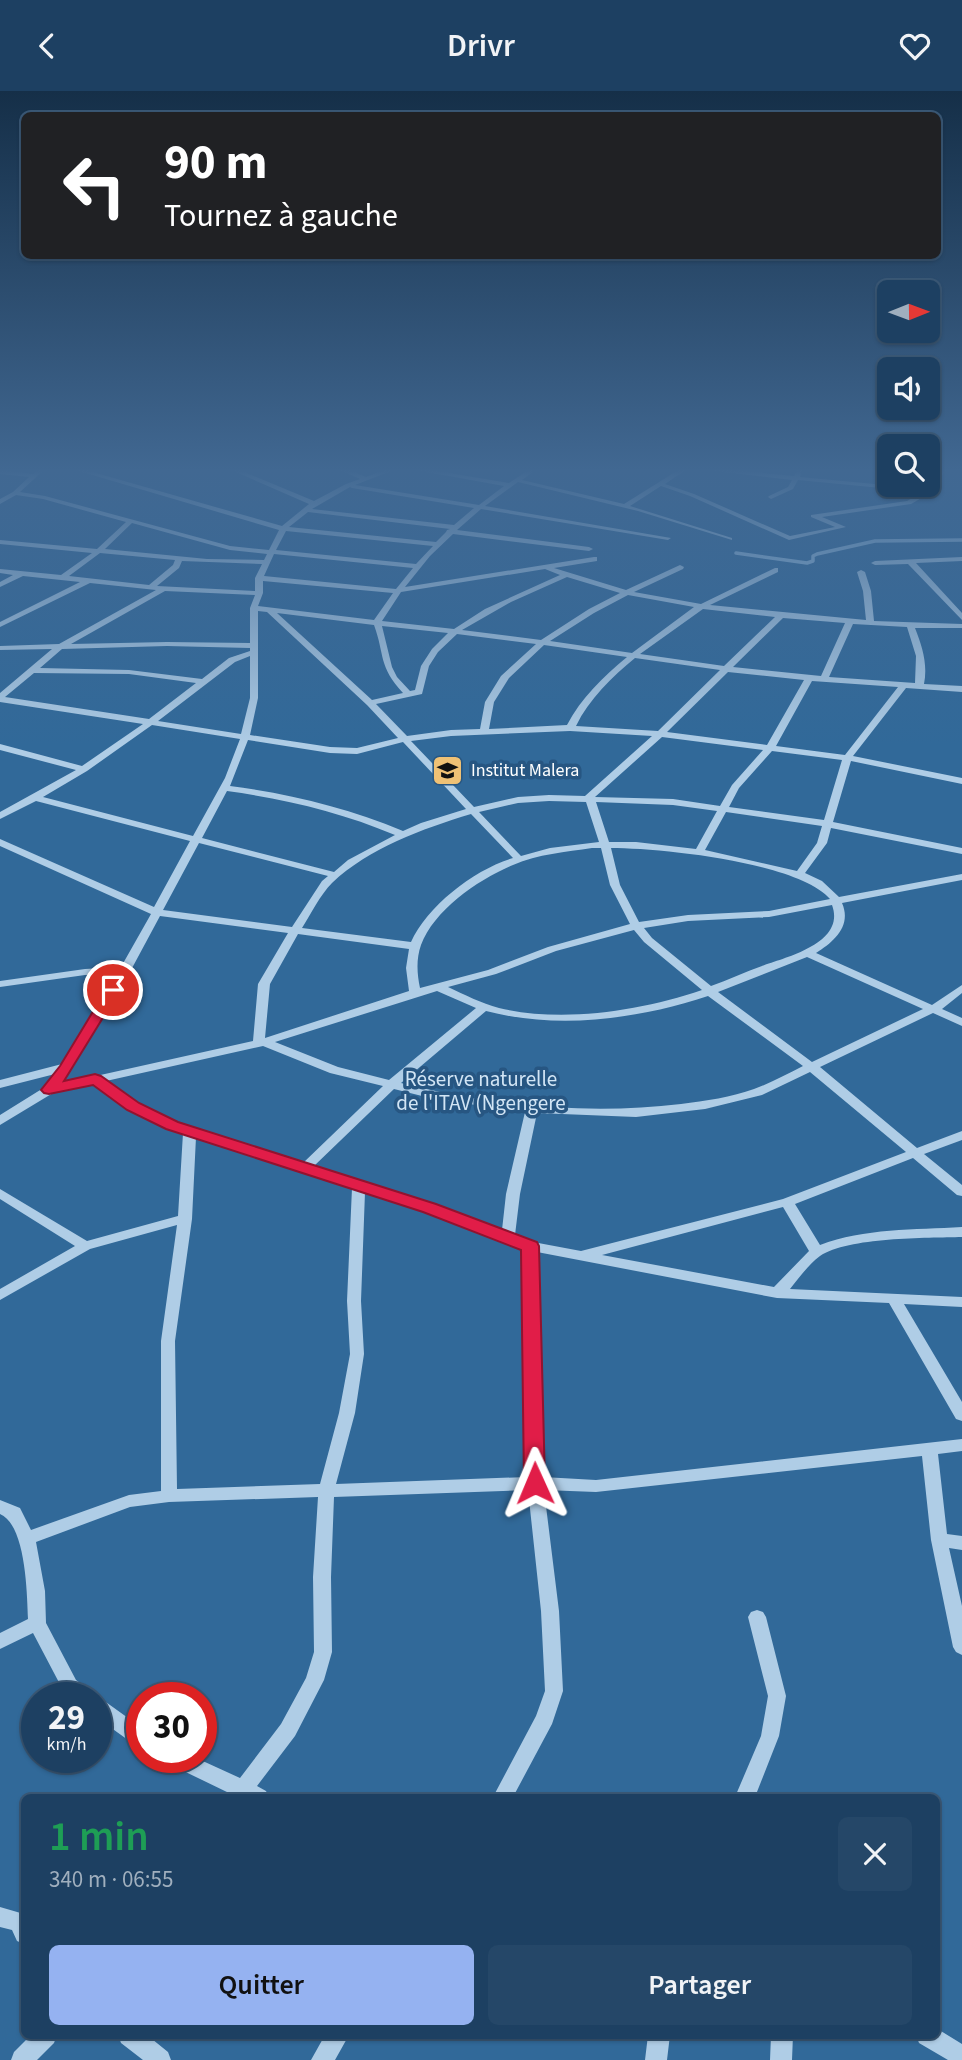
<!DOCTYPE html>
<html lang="fr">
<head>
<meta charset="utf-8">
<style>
	body { margin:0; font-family:"Source Sans 3",sans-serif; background:#254768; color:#f1f3f6; height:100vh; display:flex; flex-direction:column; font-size:26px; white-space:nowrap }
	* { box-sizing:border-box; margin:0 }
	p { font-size:23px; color:#a0afbe }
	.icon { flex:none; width:38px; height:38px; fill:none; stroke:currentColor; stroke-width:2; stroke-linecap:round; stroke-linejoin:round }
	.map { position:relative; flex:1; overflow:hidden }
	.side { position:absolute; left:21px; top:1703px; width:919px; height:245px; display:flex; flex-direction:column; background:#1d4062; border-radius:10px; box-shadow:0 2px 5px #0004,0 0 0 2px #3b5977 }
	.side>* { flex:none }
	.guide { position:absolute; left:21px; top:21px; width:920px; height:147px; border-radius:10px; box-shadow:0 2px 5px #0004,0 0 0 2px #3b5977; background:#202124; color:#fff; overflow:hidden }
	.needle { width:46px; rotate:89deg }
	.controls { position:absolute; left:877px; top:189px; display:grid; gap:14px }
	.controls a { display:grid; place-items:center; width:63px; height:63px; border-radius:10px; background:#1d4062; box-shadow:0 2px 5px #0004,0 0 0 2px #3b5977; font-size:35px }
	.speed { position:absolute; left:21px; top:1591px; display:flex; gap:14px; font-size:35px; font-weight:700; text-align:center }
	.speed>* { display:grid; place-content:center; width:91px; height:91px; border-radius:50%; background:#1d4062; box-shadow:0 2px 5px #0004,0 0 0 2px #3b5977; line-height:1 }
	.speed small { font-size:18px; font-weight:400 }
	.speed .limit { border:10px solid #d22; background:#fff; color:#111 }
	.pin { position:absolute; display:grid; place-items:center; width:60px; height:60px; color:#fff; margin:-30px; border:4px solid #fff; border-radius:50%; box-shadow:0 2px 7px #0007 }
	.me { position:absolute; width:77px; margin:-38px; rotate:359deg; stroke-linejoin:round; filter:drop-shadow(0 0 5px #0008) }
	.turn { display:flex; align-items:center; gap:24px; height:147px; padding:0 28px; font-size:32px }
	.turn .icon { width:91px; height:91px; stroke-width:2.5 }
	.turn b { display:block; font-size:49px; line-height:60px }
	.round { display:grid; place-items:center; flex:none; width:74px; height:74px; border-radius:10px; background:#254768 }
	.overview { display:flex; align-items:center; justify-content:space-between; height:119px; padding:0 28px }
	h1 { font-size:42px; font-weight:600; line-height:52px; color:#1e9e55 }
	.button { display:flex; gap:14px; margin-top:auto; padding:14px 28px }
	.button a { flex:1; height:80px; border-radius:10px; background:#95b2f1; color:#111; font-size:28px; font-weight:600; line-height:80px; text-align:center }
	.button a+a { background:#254768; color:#f1f3f6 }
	header { display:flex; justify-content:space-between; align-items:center; height:91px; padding:0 28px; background:#1d4062; font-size:32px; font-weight:600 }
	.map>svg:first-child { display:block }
	.green { fill:#316999; fill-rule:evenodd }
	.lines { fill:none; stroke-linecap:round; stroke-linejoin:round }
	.stream { stroke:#a4c9e7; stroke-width:3.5 }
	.minor { fill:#afcde6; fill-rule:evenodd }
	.route { fill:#e11d48; stroke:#92132f; stroke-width:2 }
	.labels { text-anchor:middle; stroke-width:7; stroke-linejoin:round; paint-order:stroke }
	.far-poi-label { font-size:18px; fill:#fff; stroke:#275682; text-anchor:start }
	.park-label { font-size:21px; fill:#d2e5f5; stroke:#275682 }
</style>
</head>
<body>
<header><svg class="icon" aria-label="back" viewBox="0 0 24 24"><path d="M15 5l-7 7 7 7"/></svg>Drivr<svg class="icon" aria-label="heart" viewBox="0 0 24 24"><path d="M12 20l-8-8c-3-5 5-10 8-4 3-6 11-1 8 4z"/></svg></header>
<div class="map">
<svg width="962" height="1969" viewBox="0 0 962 1969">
	<rect width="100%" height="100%" fill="#275682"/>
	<!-- green -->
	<path class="green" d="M0 378H889V394H928V378H962V1969H0ZM37 1606H96V1666H37ZM142 1606H201V1666H142ZM24 1706H936V1944H24Z"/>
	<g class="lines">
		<!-- stream -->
		<path class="stream" d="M736 462 807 472 813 470V465L817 463 875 450 962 449"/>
		<!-- minor -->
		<path class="minor" d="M38 378H45L20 401 45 405 230 455 269 459 279 439 72 378H82L282 435 309 413 229 378H237L314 410 346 393 360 388 338 378H347L366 386 387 378H396L355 394 479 414 504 395 410 378H425L509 392 530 378H537L522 389 624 413 680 378H687L665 393 694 403 790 445 835 436 811 426V424L907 410 923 401 798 389 793 398 771 408 768 406 769 405 788 396 792 389 699 378H722L794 385 798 378H802L800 386 928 398 940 378H946L932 401 911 413 822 426 846 436 789 449 690 405 661 395 630 415 732 447V449L638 420 518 391 485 415 671 447 668 449 481 418 457 439 589 456 593 458 589 460 453 443 430 465 405 496 594 466H597V470L554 477 626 499 680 474 684 476 683 478 634 501 701 513 775 477H778V481L710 514 866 529 863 500 857 481 861 479 865 481 871 500 874 530 962 533V537H915C922 555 928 573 924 593L962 595V601L906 597 853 665 962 687V693L851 670 833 731 962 757V763L831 737 827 752 805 782 822 790 839 806 962 783V789L842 812C852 835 834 851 816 862L932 914 962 894V902L942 918 962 927V935L933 922 820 976 917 1057 962 1040V1049L924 1063 962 1094V1105L957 1104 913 1067 795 1113 820 1154C864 1137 915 1139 962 1136V1146C927 1147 848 1146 820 1165 808 1174 799 1187 790 1198L962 1206V1216L904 1213 962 1311V1330L956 1328 889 1212 777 1207 537 1161 543 1386 596 1389 962 1348V1360L938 1363 947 1443 962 1445V1459L949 1457 962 1515V1564L956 1561 953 1556 931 1449 922 1365 596 1401 544 1399 559 1520 563 1600 552 1633 513 1706H493L536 1625 545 1600 541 1520 528 1399 334 1406 331 1486 332 1561 324 1589 295 1645 257 1695 266 1700 269 1706H227L229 1702 167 1672 165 1666H194L240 1687 281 1633 306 1587 314 1561 313 1486 318 1406 169 1411 130 1416 36 1451 45 1500 46 1532 76 1589 91 1600 94 1606H71L64 1601 33 1542 0 1558V1542L28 1528C27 1502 26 1434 0 1423V1409L20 1417 31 1439 129 1404 161 1400V1250L177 1134 90 1158 0 1209V1198L75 1155 0 1108V1098L87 1150 178 1125 183 1042 129 1019 94 993 53 1002 0 1034V1024L45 996 55 983 0 997V989L62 973 117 883 85 884 0 896V890L85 878 121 876 151 823 0 755V748L154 816 190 750 36 710 0 728V721L76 679 0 659V653L82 675 143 633 0 611V602L52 558 0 559V555L59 553 156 499 90 492 0 536V531L80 491 23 485 0 496V491L13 484 0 482V478L61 484 92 462 0 453V449L97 458 126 431 43 408 16 404 0 413V408L13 401 29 386 0 383V379L33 383ZM350 396 352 397 474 417 454 434 312 418ZM308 421 450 438 447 439 446 441 436 451 289 436ZM132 432 230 459 267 463 264 469 207 468 105 458ZM286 440 433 455 416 473 276 459ZM100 462 175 469 173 474 149 494 69 485ZM274 463 413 477 396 498 264 485ZM182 470 262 473 255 487V500L157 495 179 477ZM545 478 560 484 485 518 454 538 382 530 401 501ZM567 486 620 502 589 518 541 549 462 539 511 511ZM263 490 393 502 374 529 258 515 263 502ZM165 500 255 504 250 517V552L167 551 71 553ZM628 504 694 516 632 562 550 550 594 522ZM703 518 775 526 724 575 640 563ZM258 520 267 521 367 614 398 647 357 657 330 656 250 644 258 607ZM277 522 374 534C385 564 378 575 403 602L372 609ZM783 527 845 532 821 585 733 576ZM853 533 907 536 916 565 915 592 829 586ZM382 535 448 542 432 558 421 575 415 599 410 600 397 586 392 576ZM457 543 536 553 501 585 485 611 480 638 451 639 407 645 376 613 422 603 429 575 438 561ZM544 554 627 566C603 586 581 607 567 634L489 638 494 611 509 587ZM167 555 250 557V560L229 567 202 588 129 579 40 577 62 558ZM250 565V607L241 643 158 630 235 571ZM635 567 720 579 658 640 576 635C589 608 612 586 635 567ZM728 581 804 589 767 654 667 641ZM34 582 129 583 196 592 149 628 5 606ZM812 590 898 596 845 664 776 655ZM152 634 240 648 225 687 193 745 43 706 87 680ZM570 640 652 645 585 705 549 704 518 706 474 716 411 650 451 645ZM662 646 763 659 732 694 720 715 673 708 595 706ZM248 649 330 662 357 663 403 651 466 718 421 732 403 740C348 717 290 703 230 695ZM772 660 842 669 824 729 729 716 739 697ZM227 700C285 708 341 721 395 744L348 769 334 781 202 747ZM549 710 586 711 599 751 550 757 521 765 479 721 518 712ZM596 711 673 714 717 720 696 758 636 751H609ZM726 721 822 735 817 752 797 780 705 759ZM471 723 513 767C475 778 427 815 411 851L302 837C311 823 320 804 332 792 369 757 422 738 471 723ZM199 752 328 785 322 790 292 836 163 819ZM592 757H601L610 794 630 833 548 856 488 879 420 897C417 883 416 868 421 854 434 819 479 788 513 774 538 763 566 761 592 757ZM611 757C660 757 798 771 830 808L769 820 688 824 639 831 620 794ZM832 814C846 852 787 866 762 875 745 881 728 889 711 895L652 847 644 837 688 830 769 826ZM160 825 288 842 258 893 253 950 60 993 73 976 131 879ZM634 839 644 851 702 899C640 920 563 932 499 917 481 912 465 904 448 896L496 883 556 860ZM298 843 409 858 406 877 409 900 265 947 270 893ZM807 866 923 918 812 971 718 901ZM437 900 476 917 389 989 338 976 275 951ZM708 905 803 975C787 983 771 992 754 998 732 1006 705 1010 681 1013 589 1024 491 1015 401 992L486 920C559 939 638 928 708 905ZM263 955 330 982 383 995 303 1072 177 1031 137 1013 106 990ZM810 981 906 1061 783 1108 581 1160 533 1151 515 1144 520 1103 537 1022 636 1026 705 1018 762 1004ZM394 998 434 1008 525 1021 506 1103 502 1139 434 1114 314 1075ZM196 1046 352 1097 347 1210 350 1263 339 1322 320 1393 177 1398 175 1250 192 1128ZM365 1101 424 1120 523 1158 527 1386 336 1393 355 1322 364 1263 361 1210ZM783 1116 809 1160 774 1196 602 1164Z
			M962 466V470L916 472 962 522V529L908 473 875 474 871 472 875 470Z
			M757 1519 763 1521 766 1526 786 1605 779 1645 755 1706H735L761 1645 768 1605 748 1526 751 1521Z
			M96 1607 103 1609 142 1637V1656L135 1654 96 1626Z
			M0 1816 24 1823V1853L17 1850 12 1839 0 1836Z
			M936 1937 962 1953V1969H948L919 1952 916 1944H936Z
			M31 1944H57L54 1952 37 1969H11L14 1961Z
			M118 1944H147L168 1961 171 1969H143L121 1952Z
			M325 1944H349L335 1969H311Z
			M648 1944H670L667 1969H645Z
			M771 1944H793L792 1969H770Z"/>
	</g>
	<!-- sky -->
	<linearGradient id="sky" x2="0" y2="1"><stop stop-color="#152f48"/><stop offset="0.58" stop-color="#416892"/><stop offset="1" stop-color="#416892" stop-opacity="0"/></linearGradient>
	<rect width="962" height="654" fill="url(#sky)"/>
	<!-- route -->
	<path class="route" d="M113 894 120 899 64 990 95 983 101 985 139 1012 178 1031 436 1113 537 1151 539 1155 545 1392 542 1398 535 1400 527 1398 524 1392 521 1159 423 1121 166 1038 127 1019 93 994 49 1003 44 1002 41 999 60 975 106 899Z"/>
	<!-- icons -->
	<defs>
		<symbol id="school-square" viewBox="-11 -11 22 22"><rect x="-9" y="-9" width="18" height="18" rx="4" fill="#efc175" stroke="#275682"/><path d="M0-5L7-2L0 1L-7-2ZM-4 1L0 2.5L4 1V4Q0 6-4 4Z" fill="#111"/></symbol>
	</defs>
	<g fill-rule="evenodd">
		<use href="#school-square" x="430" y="662" width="35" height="35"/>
	</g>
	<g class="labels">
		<!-- far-poi labels -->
		<g class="far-poi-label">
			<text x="471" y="685">Institut Malera</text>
		</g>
		<!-- park labels -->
		<g class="park-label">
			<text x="481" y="995">Réserve naturelle<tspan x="481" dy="24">de l'ITAV (Ngengere</tspan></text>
		</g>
	</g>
</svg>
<div class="controls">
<a><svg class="needle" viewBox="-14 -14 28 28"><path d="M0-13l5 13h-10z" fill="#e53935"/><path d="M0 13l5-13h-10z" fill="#a0afbe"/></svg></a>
<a><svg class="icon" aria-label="sound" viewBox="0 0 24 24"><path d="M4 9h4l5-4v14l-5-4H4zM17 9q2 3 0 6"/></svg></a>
<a><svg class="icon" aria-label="search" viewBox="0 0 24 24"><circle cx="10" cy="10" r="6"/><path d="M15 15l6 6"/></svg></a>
</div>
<div class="speed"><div>29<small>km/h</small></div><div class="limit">30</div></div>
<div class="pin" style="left:113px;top:899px;background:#d93025"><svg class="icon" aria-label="arrive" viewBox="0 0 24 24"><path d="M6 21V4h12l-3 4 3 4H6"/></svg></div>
<svg class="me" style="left:535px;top:1392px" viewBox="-20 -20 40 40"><path d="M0-17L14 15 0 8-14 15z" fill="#e11d48" stroke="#fff" stroke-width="4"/></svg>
<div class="guide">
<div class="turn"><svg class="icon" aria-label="left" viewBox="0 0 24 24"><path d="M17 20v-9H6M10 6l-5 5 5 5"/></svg><div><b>90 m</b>Tournez à gauche</div></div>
</div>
<section class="side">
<div class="overview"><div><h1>1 min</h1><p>340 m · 06:55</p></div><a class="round"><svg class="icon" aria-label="close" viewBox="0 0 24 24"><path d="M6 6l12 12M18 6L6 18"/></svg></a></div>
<div class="button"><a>Quitter</a><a>Partager</a></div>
</section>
</div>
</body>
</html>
